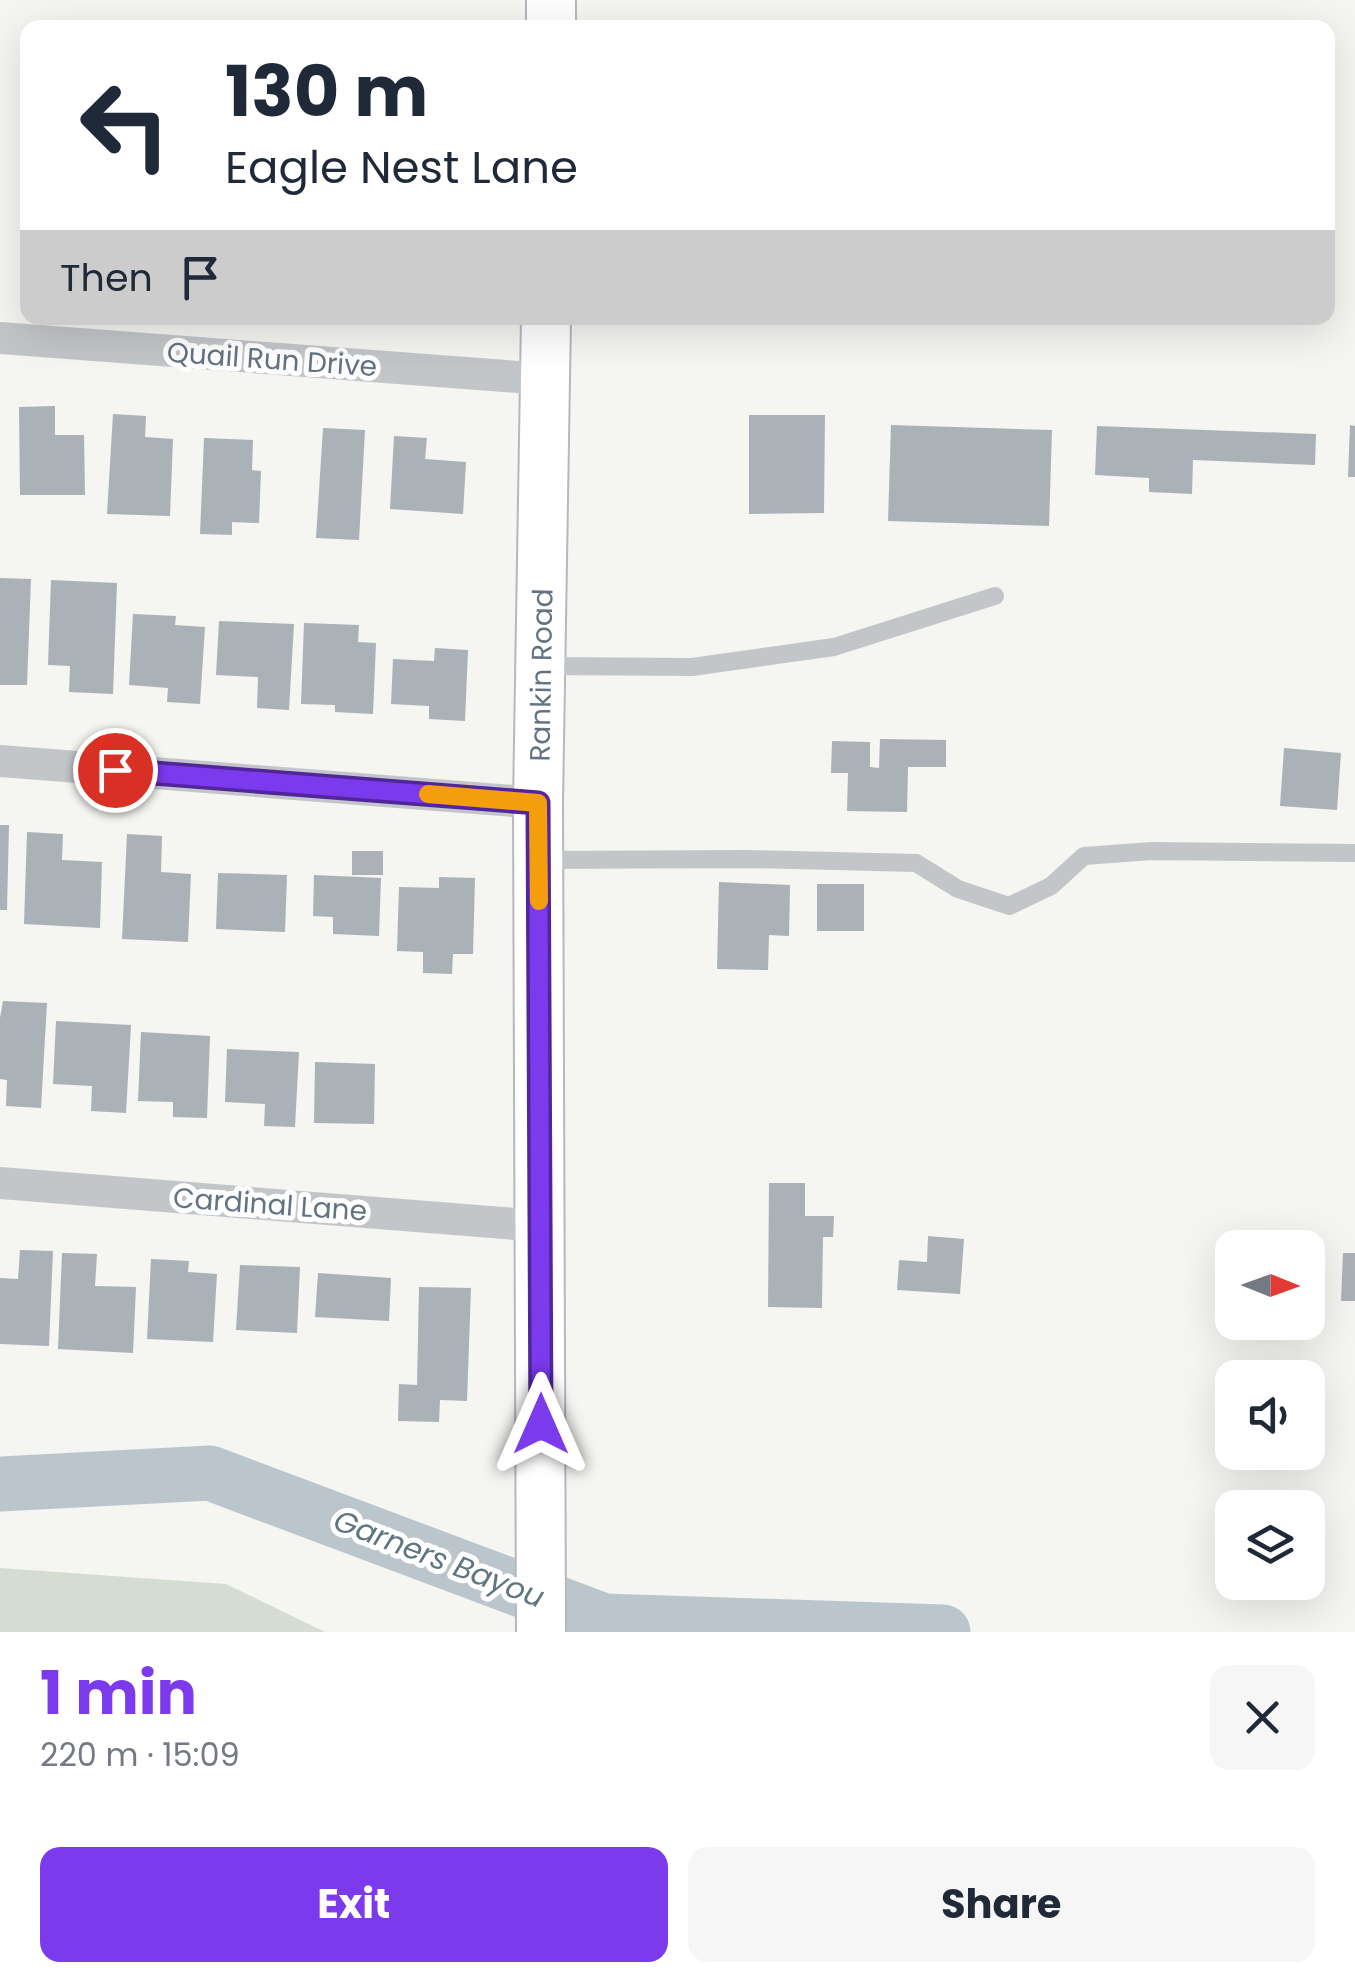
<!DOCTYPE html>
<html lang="en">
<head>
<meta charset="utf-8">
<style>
	body { margin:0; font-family:Poppins,sans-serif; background:#f6f6f7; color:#1f2937; height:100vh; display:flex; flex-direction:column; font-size:38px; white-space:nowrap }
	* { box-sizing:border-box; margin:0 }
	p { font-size:32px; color:#747a83 }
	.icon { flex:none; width:55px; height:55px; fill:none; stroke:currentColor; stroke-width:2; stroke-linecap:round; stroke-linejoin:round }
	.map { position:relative; height:1632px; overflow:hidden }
	.details { display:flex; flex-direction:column; background:#fff; flex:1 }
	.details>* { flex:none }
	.top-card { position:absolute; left:20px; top:20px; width:1315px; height:305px; border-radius:20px; box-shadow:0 10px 40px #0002; background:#fff; color:#1f2937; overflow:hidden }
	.needle { width:65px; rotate:91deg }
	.buttons { position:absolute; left:1215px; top:1230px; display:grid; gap:20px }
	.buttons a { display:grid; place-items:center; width:110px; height:110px; border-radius:20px; background:#fff; box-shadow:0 10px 40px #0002; font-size:50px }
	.pin { position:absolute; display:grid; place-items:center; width:85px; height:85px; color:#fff; margin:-42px; border:5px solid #fff; border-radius:50%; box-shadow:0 2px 10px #0007 }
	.me { position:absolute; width:110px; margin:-55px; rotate:0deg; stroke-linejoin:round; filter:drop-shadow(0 0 8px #0008) }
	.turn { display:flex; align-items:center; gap:35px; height:210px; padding:0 40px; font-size:45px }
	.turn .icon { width:130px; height:130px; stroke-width:2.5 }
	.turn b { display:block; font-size:70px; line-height:85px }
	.then { display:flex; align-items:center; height:95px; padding:0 40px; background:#0003; gap:20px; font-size:38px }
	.round { display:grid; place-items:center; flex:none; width:105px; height:105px; border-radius:20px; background:#f6f6f7 }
	.head { display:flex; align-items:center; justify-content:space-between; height:170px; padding:0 40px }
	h1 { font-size:60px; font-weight:700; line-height:75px; color:#7c3aed }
	.button { display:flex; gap:20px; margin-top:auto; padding:20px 40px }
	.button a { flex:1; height:115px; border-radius:20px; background:#7c3aed; color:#fff; font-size:40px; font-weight:700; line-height:115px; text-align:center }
	.button a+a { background:#f6f6f7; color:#1f2937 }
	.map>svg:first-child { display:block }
	.green { fill:#d5dcd2 }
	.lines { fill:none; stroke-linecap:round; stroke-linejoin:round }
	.river { stroke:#bbc6cc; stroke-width:55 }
	.building { fill:#aab1b7 }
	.secondary-casing { stroke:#b4b9be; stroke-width:52 }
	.lane { stroke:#c2c6c9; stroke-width:18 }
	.street { stroke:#c2c6c9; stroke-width:32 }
	.secondary { stroke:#fff; stroke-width:48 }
	.route-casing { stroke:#51269a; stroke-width:25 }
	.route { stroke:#7c3aed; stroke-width:18 }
	.slow { stroke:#f59e0b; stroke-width:18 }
	.labels { text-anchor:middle; stroke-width:10; stroke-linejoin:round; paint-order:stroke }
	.street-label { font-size:28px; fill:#637383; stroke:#fff }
	.water-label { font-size:30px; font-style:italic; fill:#5f7580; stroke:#fff }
</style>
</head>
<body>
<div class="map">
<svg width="1355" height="1632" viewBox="0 0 1355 1632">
	<rect width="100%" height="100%" fill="#f5f5f1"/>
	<!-- green -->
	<path class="green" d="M0 1568 226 1584 325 1632H0Z"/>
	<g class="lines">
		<!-- river -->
		<path class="river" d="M0 1484 210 1473 604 1621 943 1632"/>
	</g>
	<!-- building -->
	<path class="building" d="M55 406V435H84L85 495H20L19 407Z
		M113 414 146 416 145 437 173 439 170 516 107 514Z
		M749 415H825L824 513 749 514Z
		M891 425 1052 430 1049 526 888 521Z
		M1350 425 1355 426V477H1348Z
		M1097 426 1316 434 1315 465 1193 460 1192 494 1149 492V478L1095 475Z
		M323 428 365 430 359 540 316 538Z
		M394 436 427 438 425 459 466 462 463 514 390 509Z
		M204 438 253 440 252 470 261 471 259 523 232 522V535L200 534Z
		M0 578 31 579 27 685H0Z
		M51 580 117 583 113 694 69 692 70 666 48 665Z
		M133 614 176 616 175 625 205 627 200 704 167 702 168 688 129 685Z
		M219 621 294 624 289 710 257 708 258 677 216 675Z
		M304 623 359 625 358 642 376 643 373 714 335 712V705L301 704Z
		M435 648 468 650 465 721 429 719V706L391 704 393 659 434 661Z
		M880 739 946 740V767H908L907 812 847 811 848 773H831L832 741 870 742V767L879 768Z
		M1284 748 1341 753 1337 810 1280 806Z
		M0 825H9L7 910H0Z
		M27 832 63 834 62 860 102 862 100 928 24 924Z
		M127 834 162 836 161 872 191 874 188 942 122 939Z
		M352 851H383V875H352Z
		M218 873 287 875 285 932 216 929Z
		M314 875 381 878 379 936 333 934V917L313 916Z
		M439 877 475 878 473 954H453L452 974 423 973V952L397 951 399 887 439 888Z
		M719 882 790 885 789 936 769 935 768 970 717 969Z
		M817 884H864V931H817Z
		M3 1001 47 1003 41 1108 6 1106 7 1080 0 1079V1018Z
		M56 1021 131 1025 126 1113 91 1111 92 1086 53 1084Z
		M141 1032 210 1036 207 1118 173 1117V1102L138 1101Z
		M227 1049 299 1052 295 1127 264 1126 265 1104 225 1102Z
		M315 1062 375 1064 374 1124 314 1123Z
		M769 1183H805V1216H834L833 1237H823L822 1308 768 1307Z
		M928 1236 964 1239 960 1294 897 1290 899 1260 927 1262Z
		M20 1250 53 1251 49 1346 0 1344V1278L18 1279Z
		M62 1253 97 1254 95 1286 136 1287 133 1353 58 1349Z
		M1343 1253H1355V1301H1341Z
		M151 1259 189 1261 188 1272 217 1274 213 1342 147 1339Z
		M240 1265 300 1267 297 1333 236 1330Z
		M318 1273 391 1278 389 1321 315 1317Z
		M419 1287 471 1288 467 1401 440 1400 439 1422 398 1421 399 1384 417 1385Z"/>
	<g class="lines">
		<defs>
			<path id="secondary" d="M551 28V0
				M541 1632 538 803 546 318"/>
		</defs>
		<!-- secondary casing -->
		<use href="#secondary" class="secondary-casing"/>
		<!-- lane -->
		<path class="lane" d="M542 666 692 667 834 647 995 596
			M539 860 747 859 916 863 958 889 1009 906 1051 886 1084 856 1152 851 1355 853"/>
		<!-- street -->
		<path class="street" d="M0 338 545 379
			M0 761 538 803
			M0 1183 541 1226"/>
		<!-- secondary -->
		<use href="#secondary" class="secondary"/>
	</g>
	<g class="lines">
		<defs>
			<path id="route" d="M115 770 538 803 541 1424"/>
		</defs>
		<!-- route casing -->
		<use href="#route" class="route-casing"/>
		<!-- route -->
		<use href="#route" class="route"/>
		<!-- slow -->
		<path class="slow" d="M428 794 538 803 539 901"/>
	</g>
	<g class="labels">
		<!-- street labels -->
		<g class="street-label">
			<text transform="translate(272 359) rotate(4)" y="10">Quail Run Drive</text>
			<text transform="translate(541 675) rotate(-89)" y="10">Rankin Road</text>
			<text transform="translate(270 1204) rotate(4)" y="10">Cardinal Lane</text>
		</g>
		<!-- water labels -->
		<g class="water-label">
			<text transform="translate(439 1559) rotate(21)" y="10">Garners Bayou</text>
		</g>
	</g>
</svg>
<div class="buttons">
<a><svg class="needle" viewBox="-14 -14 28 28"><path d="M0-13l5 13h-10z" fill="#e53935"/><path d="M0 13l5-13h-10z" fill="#747a83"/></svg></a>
<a><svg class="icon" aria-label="sound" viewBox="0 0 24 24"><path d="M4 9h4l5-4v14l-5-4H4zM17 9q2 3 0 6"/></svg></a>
<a><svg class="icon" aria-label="layers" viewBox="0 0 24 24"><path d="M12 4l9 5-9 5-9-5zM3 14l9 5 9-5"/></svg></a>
</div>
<div class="pin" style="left:115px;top:770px;background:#d93025"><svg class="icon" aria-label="arrive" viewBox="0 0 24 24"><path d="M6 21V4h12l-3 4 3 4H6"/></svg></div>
<svg class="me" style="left:541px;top:1424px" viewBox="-20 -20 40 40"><path d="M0-17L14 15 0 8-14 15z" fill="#7c3aed" stroke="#fff" stroke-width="4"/></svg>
<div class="top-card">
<div class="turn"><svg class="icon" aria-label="left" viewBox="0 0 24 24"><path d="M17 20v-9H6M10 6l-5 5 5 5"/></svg><div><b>130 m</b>Eagle Nest Lane</div></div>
<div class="then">Then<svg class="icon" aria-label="arrive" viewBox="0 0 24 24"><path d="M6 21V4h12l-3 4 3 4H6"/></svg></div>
</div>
</div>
<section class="details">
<div class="head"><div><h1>1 min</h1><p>220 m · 15:09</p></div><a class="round"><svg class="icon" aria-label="close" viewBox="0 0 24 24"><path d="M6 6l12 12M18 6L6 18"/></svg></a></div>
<div class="button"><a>Exit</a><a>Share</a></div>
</section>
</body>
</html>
